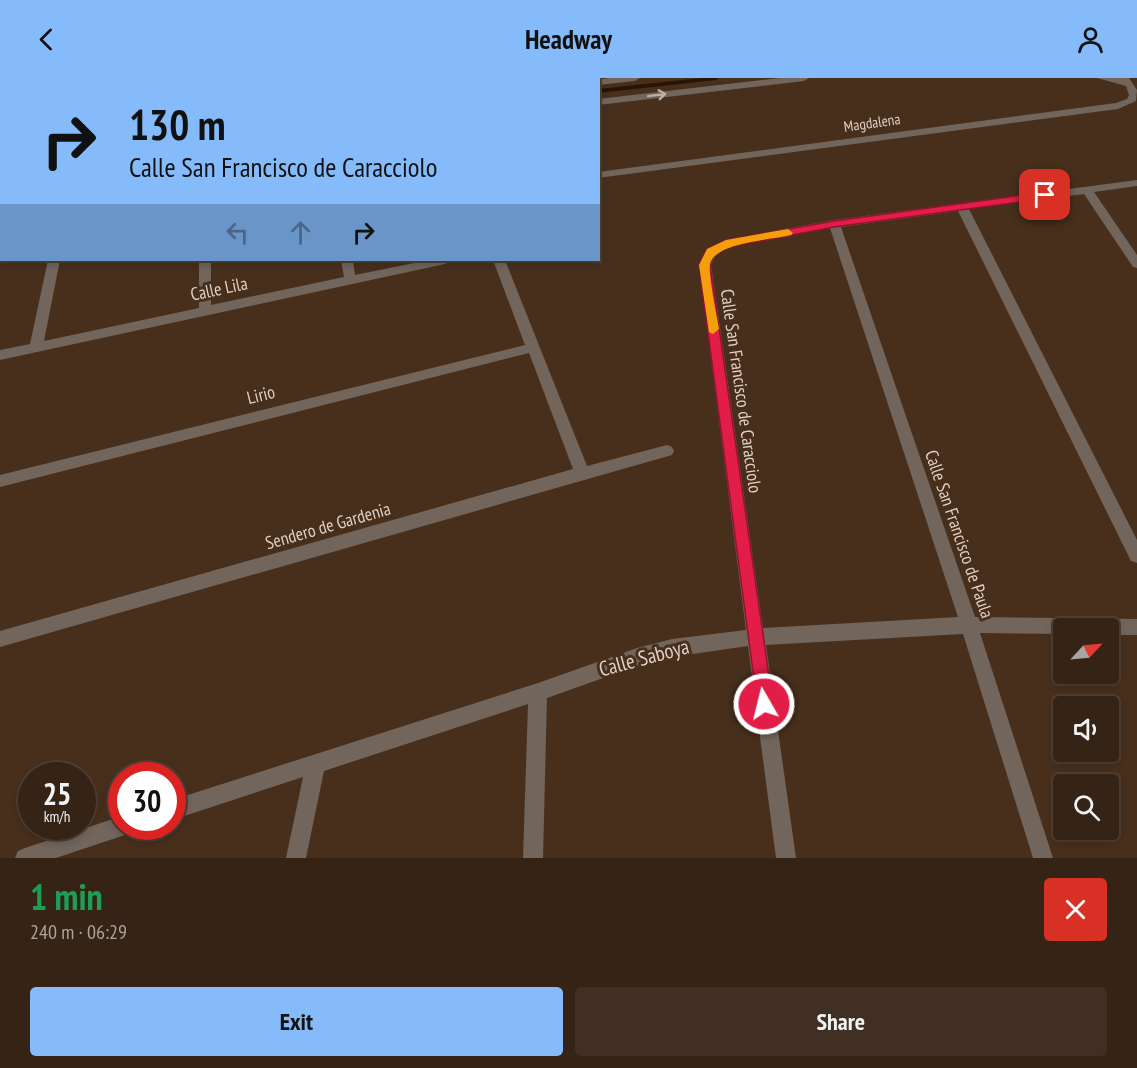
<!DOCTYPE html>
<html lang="en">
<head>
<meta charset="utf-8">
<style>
	body { margin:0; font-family:"PT Sans Narrow",sans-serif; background:#402f22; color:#f1f3f6; height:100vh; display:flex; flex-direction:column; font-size:22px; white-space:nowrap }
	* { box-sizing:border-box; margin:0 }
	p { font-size:20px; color:#aaa4a0 }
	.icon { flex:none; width:33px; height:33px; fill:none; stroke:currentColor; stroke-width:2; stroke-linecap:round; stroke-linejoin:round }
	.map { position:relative; height:780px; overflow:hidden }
	.side { display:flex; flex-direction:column; background:#352315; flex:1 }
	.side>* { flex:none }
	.hud { position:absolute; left:0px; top:0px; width:600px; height:183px; box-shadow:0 3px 9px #0003,0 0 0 2px #4f4034; background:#85bbfb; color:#111; overflow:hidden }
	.needle { width:39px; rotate:64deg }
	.buttons { position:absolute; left:1053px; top:540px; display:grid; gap:12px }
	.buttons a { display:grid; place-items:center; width:66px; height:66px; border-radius:6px; background:#352315; box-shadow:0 3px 9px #0003,0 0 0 2px #4f4034; font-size:30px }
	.speed { position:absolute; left:18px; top:684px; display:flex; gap:12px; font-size:30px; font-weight:700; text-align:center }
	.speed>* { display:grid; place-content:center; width:78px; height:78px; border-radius:50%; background:#352315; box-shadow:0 3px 9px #0003,0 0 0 2px #4f4034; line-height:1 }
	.speed small { font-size:15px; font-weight:400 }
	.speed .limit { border:9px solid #d22; background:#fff; color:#111 }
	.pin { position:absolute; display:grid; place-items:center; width:51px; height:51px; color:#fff; margin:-26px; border-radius:12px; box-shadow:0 3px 9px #0006 }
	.me { position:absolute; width:66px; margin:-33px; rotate:352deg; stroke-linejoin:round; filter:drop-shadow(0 0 4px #0008) }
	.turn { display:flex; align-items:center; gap:21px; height:126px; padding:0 30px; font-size:27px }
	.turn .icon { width:78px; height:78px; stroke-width:2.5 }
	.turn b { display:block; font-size:42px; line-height:51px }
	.lanes { display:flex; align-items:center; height:57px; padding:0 30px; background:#0003; justify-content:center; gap:30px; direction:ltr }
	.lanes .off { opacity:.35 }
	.round { display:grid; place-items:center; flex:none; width:63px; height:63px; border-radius:6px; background:#402f22 }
	.summary { display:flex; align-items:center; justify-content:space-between; height:102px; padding:0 30px }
	h1 { font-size:36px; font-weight:800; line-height:45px; color:#1e9e55 }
	.primary-button { display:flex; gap:12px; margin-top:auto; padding:12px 30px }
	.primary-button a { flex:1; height:69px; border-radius:6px; background:#85bbfb; color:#111; font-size:24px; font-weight:800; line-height:69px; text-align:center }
	.primary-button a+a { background:#402f22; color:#f1f3f6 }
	header { display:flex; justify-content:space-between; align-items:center; height:78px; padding:0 30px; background:#85bbfb; color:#111; font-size:27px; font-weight:800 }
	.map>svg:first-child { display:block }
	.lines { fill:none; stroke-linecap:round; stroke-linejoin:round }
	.stream { fill:#291302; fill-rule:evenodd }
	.street { fill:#71655c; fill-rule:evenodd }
	.oneway { stroke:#beafa5 }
	.route { fill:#e11d48; stroke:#92132f; stroke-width:1.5 }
	.slow { fill:#f59e0b }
	.labels { text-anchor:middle; stroke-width:6; stroke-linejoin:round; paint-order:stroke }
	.far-street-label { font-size:15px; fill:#dfcfc4; stroke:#472f1c }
	.street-label { font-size:18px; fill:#dfcfc4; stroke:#472f1c }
	.near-street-label { font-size:21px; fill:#dfcfc4; stroke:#472f1c }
</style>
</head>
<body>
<header><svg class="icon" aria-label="back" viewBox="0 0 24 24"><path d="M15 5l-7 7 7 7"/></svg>Headway<svg class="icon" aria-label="person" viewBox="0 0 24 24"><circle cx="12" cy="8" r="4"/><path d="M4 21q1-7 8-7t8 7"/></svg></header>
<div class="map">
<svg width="1137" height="780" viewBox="0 0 1137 780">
	<rect width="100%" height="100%" fill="#472f1c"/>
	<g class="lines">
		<!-- stream -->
		<path class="stream" d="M351 0H362L367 2H354Z
			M702 0H719L716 2 598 15V11Z"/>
		<!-- street -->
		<path class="street" d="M86 0H96V2H86Z
			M202 0H212V2H202Z
			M253 0H265L266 2H254Z
			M395 0H413L414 2H396Z
			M609 0H640L635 3 598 7 597 2Z
			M780 0H809L804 3 598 27V21Z
			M1097 0H1129L1137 12 1136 23 1118 31 598 100V94L1116 25 1127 21 1129 17 1126 8Z
			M1137 102V108L1094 114 1137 177V190L1133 189 1084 116 969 131 1137 462V485L1131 483 958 133 841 149 975 539 1137 541V557H1108V550H1064V556L980 555 1053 780H1033L963 556 766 567 796 780H776L748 568 672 579 637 588 547 620 543 780H523L528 626 324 693 306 780H286L303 699 172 742V722L538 605 637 570 672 561 746 552 699 187 707 171 726 162 834 142ZM830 150 958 539 763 550 711 187 716 176 729 169Z
			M48 182H60L44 263 199 230V182H211V227L344 199 341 182H353L355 197 429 182H451L445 186 0 282V272L30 266Z
			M493 182H505L587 388 667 367 672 369 674 373 672 377 0 569V553L573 391 529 275 0 409V397L525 267Z
			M122 738V748H132L129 755 122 758 56 780H15L18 773 25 770Z"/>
	</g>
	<!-- one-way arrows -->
	<defs><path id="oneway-shaft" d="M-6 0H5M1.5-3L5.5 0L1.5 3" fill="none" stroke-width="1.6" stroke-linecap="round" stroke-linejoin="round" transform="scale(1.5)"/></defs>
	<use class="oneway" href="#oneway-shaft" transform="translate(657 17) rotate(-7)"/>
	<!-- route -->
	<path class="route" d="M1045 114 1049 115V120L834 149 729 169 715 176 710 187 773 626 770 631 764 634 758 631 699 187 707 171 726 162 834 143Z"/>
	<!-- slow -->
	<path class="slow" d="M788 151 793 155 791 157C772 162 715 164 710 186 708 198 717 237 719 251L713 256 709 254 699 187 707 171 726 162Z"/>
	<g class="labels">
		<!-- far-street labels -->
		<g class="far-street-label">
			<text transform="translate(872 45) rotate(-8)" y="5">Magdalena</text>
		</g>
		<!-- street labels -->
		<g class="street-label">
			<text transform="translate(219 211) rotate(-12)" y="6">Calle Lila</text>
			<text transform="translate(741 313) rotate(82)" y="6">Calle San Francisco de Caracciolo</text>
			<text transform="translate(261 317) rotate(-14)" y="6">Lirio</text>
			<text transform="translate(328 448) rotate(-16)" y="6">Sendero de Gardenia</text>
			<text transform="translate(959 456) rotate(71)" y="6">Calle San Francisco de Paula</text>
		</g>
		<!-- near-street labels -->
		<g class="near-street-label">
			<text transform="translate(644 580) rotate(-15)" y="7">Calle Saboya</text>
		</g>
	</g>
</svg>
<div class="buttons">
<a><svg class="needle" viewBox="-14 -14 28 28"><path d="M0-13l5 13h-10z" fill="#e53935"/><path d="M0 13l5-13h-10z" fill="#aaa4a0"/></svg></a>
<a><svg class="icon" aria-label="sound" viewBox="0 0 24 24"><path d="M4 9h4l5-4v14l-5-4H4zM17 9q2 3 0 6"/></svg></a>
<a><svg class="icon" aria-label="search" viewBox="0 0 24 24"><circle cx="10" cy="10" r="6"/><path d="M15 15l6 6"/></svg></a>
</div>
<div class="speed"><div>25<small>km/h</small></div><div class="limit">30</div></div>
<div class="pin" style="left:1045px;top:117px;background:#d93025"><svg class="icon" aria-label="arrive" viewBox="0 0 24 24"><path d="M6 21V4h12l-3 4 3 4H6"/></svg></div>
<svg class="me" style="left:764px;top:626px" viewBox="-20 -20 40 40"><circle r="17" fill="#e11d48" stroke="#fff" stroke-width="3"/><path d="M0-11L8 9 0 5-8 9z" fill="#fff"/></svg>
<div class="hud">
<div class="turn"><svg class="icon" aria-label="right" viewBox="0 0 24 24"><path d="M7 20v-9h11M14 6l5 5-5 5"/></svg><div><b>130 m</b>Calle San Francisco de Caracciolo</div></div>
<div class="lanes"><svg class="icon off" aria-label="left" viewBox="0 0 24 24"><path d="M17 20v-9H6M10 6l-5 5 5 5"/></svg><svg class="icon off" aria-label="ahead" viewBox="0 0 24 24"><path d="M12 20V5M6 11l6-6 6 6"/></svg><svg class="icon" aria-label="right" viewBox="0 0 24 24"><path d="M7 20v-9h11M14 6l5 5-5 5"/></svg></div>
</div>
</div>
<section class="side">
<div class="summary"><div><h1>1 min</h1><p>240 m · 06:29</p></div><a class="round" style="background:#d93025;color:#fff"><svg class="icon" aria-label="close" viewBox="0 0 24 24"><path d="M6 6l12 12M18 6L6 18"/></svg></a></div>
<div class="primary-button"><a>Exit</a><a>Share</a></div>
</section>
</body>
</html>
